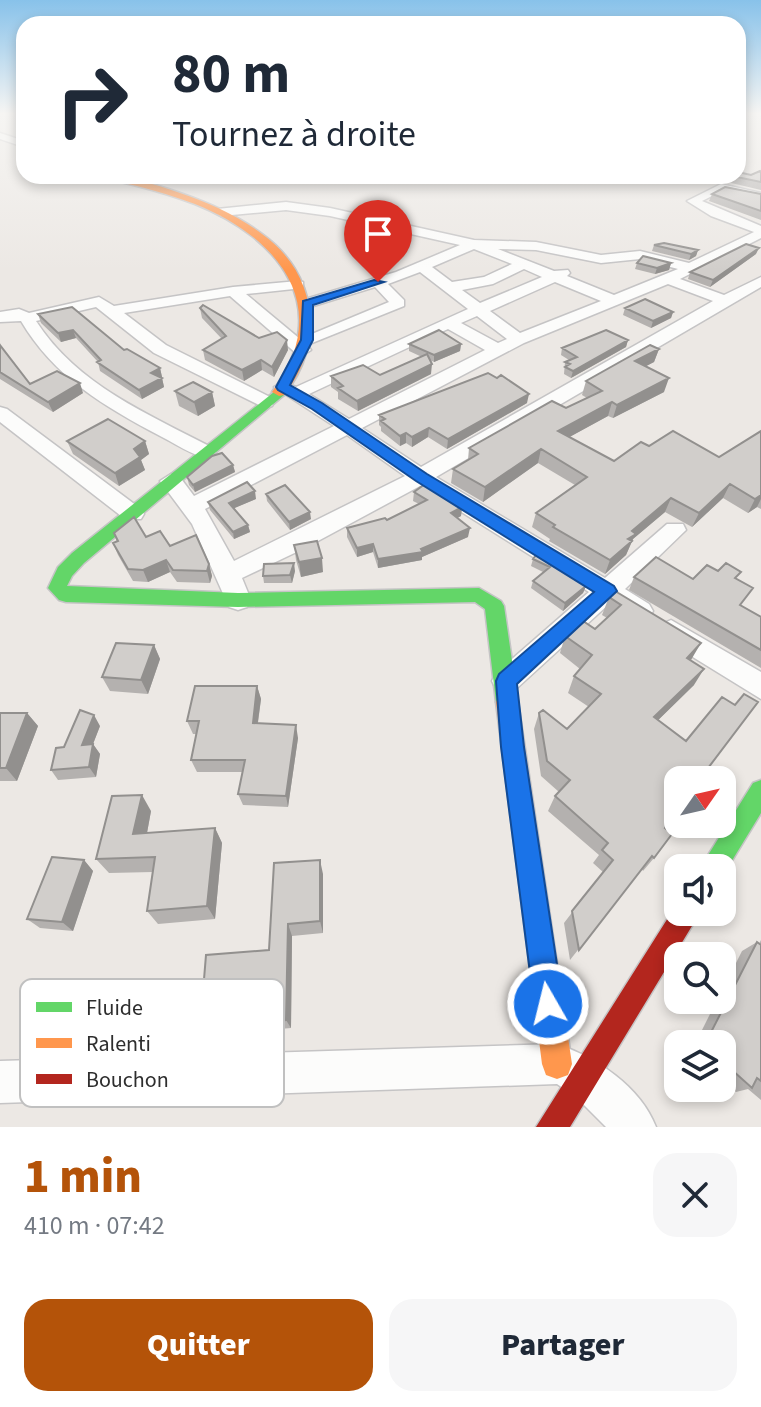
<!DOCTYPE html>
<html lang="fr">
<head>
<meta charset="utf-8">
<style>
	body { margin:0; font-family:"Source Sans 3",sans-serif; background:#f6f6f7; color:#1f2937; height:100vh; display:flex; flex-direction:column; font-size:30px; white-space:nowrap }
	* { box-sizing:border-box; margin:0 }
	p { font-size:26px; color:#747a83 }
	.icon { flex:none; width:44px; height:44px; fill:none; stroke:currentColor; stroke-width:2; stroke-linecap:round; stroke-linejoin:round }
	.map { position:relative; height:1127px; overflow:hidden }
	.details { display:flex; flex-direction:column; background:#fff; flex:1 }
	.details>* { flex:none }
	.banner { position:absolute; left:16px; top:16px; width:730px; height:168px; border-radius:24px; box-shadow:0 4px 12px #0003; background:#fff; color:#1f2937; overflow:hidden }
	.needle { width:52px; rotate:56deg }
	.buttons { position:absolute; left:664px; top:766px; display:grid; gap:16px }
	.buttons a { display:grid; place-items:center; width:72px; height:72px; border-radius:16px; background:#fff; box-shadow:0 4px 12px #0003; font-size:40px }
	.pin { position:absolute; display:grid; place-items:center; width:68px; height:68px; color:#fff; margin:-82px -34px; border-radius:50% 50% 50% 0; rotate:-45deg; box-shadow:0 0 8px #0007 }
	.pin .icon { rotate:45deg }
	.me { position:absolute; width:88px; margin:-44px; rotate:352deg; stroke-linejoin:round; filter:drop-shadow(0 0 6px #0008) }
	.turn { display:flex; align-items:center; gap:28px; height:168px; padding:0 24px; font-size:36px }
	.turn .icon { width:104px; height:104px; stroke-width:2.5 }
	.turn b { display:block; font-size:56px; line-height:68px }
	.round { display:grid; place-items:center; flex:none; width:84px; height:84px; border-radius:24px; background:#f6f6f7 }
	.head { display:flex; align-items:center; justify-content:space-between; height:136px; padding:0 24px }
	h1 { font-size:48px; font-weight:800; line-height:60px; color:#b45309 }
	.cta { display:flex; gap:16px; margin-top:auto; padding:16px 24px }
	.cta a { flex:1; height:92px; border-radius:24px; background:#b45309; color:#fff; font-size:32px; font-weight:800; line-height:92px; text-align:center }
	.cta a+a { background:#f6f6f7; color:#1f2937 }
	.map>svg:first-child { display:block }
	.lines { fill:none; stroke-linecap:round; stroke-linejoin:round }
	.street-casing { stroke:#c5c4c5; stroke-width:3 }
	.fast-casing { stroke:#c5c4c5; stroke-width:3 }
	.slow-casing { stroke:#c5c4c5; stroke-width:3 }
	.jam-casing { stroke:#c5c4c5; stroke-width:3 }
	.street { fill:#fcfcfb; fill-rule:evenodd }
	.fast { fill:#63d668; fill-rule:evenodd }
	.slow { fill:#ff974d; fill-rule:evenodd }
	.jam { fill:#b3261e; fill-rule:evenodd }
	.wall { fill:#b4b1af }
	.shaded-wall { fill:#92908e }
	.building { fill:#d1cecb; stroke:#92908e; stroke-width:2 }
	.route { fill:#1a73e8; stroke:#114b97; stroke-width:2 }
	.key { fill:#fff; stroke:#c0c0c0; stroke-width:2 }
	.key-label { font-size:22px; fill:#2e2e2e }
</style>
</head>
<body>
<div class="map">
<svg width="761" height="1127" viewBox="0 0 761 1127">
	<rect width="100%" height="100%" fill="#ece8e4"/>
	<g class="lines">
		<defs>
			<path id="street" d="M0 133 24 141V147L0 139Z
				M721 184 761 193V199L722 191 702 201 761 226V238L680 279 724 295 761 277V287L436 477 605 578 667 524H683L686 530 625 589 649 604 653 611 649 618C633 623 622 612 609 604L516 689 506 693 496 689 492 681 496 673 589 592 420 486 305 548 242 578 251 600 247 607 238 610 229 607 192 524 160 481 171 474 179 476 194 496 334 426 274 387 283 382 296 387 468 309 420 272 388 284 404 300V306L307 345 311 350 303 355 297 354 230 296 124 313 166 345 272 398 274 402 272 406 265 408 154 353 96 307 36 321C77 385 148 414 213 448L216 452 206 458C190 454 176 444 162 437 105 407 54 377 21 321L0 322V312L19 309 29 313 99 297 114 306 233 287 298 281 303 282V288L246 294 300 339 389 302 375 287 307 308 302 306V300L396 272 460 245 330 216 286 210 221 216 215 212 217 209 286 202 330 208 474 240 536 242 601 255 640 251 689 263 754 232 711 216 687 201ZM474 249 512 264 484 277 452 282 432 267ZM498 249 536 250 601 263 640 259 678 269 614 295 567 276 570 273 568 270 554 271ZM524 269 542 277 480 303 462 290 493 284ZM555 282 601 301 520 333 490 311ZM668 284 713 301 421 467 362 428 524 343ZM477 316 507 339 498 343 461 323ZM448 329 485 350 349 419 309 394ZM347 435 405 476 234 561 205 509Z
				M0 407 7 409 141 509 144 514 141 519H125L0 422Z
				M671 620 761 672V699L662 638 658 631 662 624Z
				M557 1044C597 1058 640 1086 656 1127H606L575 1096 557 1084 0 1103V1061Z"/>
			<path id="fast" d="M279 388 286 392 284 395 84 563 72 576 67 586 238 593 479 588 501 601 504 606 518 702 515 709 507 711 499 709 496 702 485 609 475 602 238 607 66 602 59 600 48 588 58 567 72 553Z
				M761 780V813L722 877V868H700L753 783Z"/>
			<path id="slow" d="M102 176C128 176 155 184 180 193 209 203 237 215 262 234 317 273 326 343 284 395L279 396 272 392C335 308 280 238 195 204 176 197 157 191 137 186 125 183 112 181 102 176Z
				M507 693 515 695 518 702 572 1064 568 1075 557 1079 546 1075 542 1064 496 702 499 695Z"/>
			<path id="jam" d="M678 902V912H699L695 921 570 1127H536Z"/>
		</defs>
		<!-- street casing -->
		<use href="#street" class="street-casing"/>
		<!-- fast casing -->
		<use href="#fast" class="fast-casing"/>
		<!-- slow casing -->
		<use href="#slow" class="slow-casing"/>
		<!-- jam casing -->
		<use href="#jam" class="jam-casing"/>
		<!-- street -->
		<use href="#street" class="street"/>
		<!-- fast -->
		<use href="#fast" class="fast"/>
		<!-- slow -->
		<use href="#slow" class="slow"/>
		<!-- jam -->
		<use href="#jam" class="jam"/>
	</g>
	<!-- wall -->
	<path class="wall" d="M761 172V190L723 181 725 176 751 175Z
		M712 194H761V220L709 201Z
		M654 245 698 250 696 256 689 260 652 251Z
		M756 254 710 287 688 279 690 272Z
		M637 263H671L669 270 655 274 635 269Z
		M200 308 259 338 288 350 274 377 262 370 244 381 205 360 203 350 222 339 202 318Z
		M625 308 673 312 671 318 651 328 623 315Z
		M38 314 124 350 160 368 162 377 161 378H162L164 387 142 399 100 371 98 362 76 338 61 342 41 323Z
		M628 340 626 347 571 378 564 374 565 362 569 360 561 355 562 348Z
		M409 344H461L460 351 434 362 430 360 431 374 358 411 338 399V392L331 387V376L380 375 422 357 409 351Z
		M0 345 30 384 83 393 53 412 0 379Z
		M659 349 654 362 646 366 664 392 613 418 608 416 569 437 614 461 649 446 719 457 761 431V509L757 507 748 513 723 498 692 527 665 512 633 539 626 555 605 574 549 541 550 539 532 527 536 513 575 485 538 463 483 502 451 483 453 469 468 460 469 448 566 408 587 398 582 395 586 381Z
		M175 391 212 392 215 406 198 416 179 406Z
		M527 403 447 449 428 437 412 447 406 443 400 446 381 431V427L379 425V415Z
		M67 441H145L149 454 141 460 145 470 119 486 73 454Z
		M233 465 235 472 195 492 189 485 187 477Z
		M414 492 462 507 461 516 457 518 468 537 422 557V560L378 568 373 552 357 557 347 537V528L387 520 419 504 413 501Z
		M266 494 311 519 290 530 267 501Z
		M256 499 234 508 248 525 250 532 234 539 210 510 208 502Z
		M114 533 146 537 170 546 209 564 212 576 210 583 177 582 170 572 148 582 133 581 118 555 113 543 117 542Z
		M294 545 323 572 301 577 296 560Z
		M536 555 586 586 583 593 563 611 531 588 533 581 543 572 531 566 533 559Z
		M295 571 292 583H264L263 576Z
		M718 571 737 579 741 605 761 617V668L629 590 634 577 693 579Z
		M615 591 691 660 694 685 658 720 671 818 665 828 654 858 643 871 642 869 570 960 564 923 603 872 593 863 599 855 548 811 555 796 559 792 541 776 534 729 539 713 567 729 589 707 568 693 574 676 580 669 560 653 565 636 595 629 607 618 602 615 609 597Z
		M154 645 160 659 148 694 110 691 102 677Z
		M257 686 261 699 258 723 298 738 288 807 243 805 238 794 243 772H197L191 760 196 734H193L187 721Z
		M0 713H27L38 726 17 781H0Z
		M100 726 93 744 100 754 96 777 58 780 51 770 64 747Z
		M151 811 147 833 215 828 222 843 215 919 158 924 147 911 153 872 109 873 96 859Z
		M84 860 93 871 73 931 40 928 27 919Z
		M323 874V933L292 936 291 1028 258 1031 251 1023V1021L210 1024 201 1016 269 950Z
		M761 940V1100L748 1089 736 1092 722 1079V1044H695L717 1000H722V991L742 951 757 942 759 944Z"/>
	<!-- shaded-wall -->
	<path class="shaded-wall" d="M759 248 756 254 710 287 713 280Z
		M698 250 696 256 689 260 691 254Z
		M671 263 669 270 655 274 657 268Z
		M673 312 671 318 651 328 653 321Z
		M73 330 76 338 61 342 58 333Z
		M287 340 288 350 274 377 272 367Z
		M628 340 626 347 571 378 573 371Z
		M461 344 460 351 434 362V355Z
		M659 349 654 362 631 374 635 361Z
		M261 360 262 370 244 381 242 370Z
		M432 364 431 374 358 411 357 401Z
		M160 368 162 377 153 381 151 373Z
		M162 378 164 387 142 399 139 390Z
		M669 378 664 392 613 418 617 405Z
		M80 383 83 393 53 412 48 402Z
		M212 392 215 406 198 416 194 402Z
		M529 394 527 403 447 449 448 439Z
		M612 402 608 416 555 445 558 431Z
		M429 428 428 437 412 447V437Z
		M406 433V443L400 446V436Z
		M145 441 149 454 141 460 145 470 119 486 115 473 134 449Z
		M541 449 538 463 483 502 485 487Z
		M233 465 235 472 195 492 193 485Z
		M730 484 723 498 692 527 699 513Z
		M255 491 256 499 230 510 229 503Z
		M761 495V499L757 507 748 513 755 499Z
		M671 498 665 512 633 539 626 555 605 574 610 560 632 531Z
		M462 507 461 516 450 522 451 513Z
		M310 512 311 519 290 530 289 522Z
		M248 525 250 532 234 539 233 532Z
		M470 528 468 537 422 557V560L378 568V559L421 549Z
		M373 544V552L357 557V548Z
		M322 558 323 572 301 577 299 562Z
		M166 560 170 572 148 582 143 570Z
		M294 563 295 571 292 583 290 575Z
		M209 564 212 576 210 583 207 571Z
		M586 586 583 593 563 611 565 603Z
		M701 643 691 660 687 658Z
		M154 645 160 659 148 694 141 680Z
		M704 669 694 685 645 733 654 717Z
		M257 686 261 699 256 735 253 723Z
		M27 713 38 726 17 781 6 768Z
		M94 715 100 726 93 744 100 754 96 777 89 767 82 745Z
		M296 725 298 738 288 807 286 796Z
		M142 795 151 811 144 849 133 834Z
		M215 828 222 843 215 919 207 906Z
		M84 860 93 871 73 931 62 922Z
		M320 860 323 874V933L320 921Z
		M288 924 292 936 291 1028 286 1020Z"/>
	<!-- building -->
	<path class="building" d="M760 171 761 172V182L732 176H738V172L751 175Z
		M725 187 761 194V211L712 194Z
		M664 243 698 250 691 254 654 245Z
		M746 244 759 248 713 280 690 272Z
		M643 256 671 263 657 268 637 263Z
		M645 299 673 312 653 321 625 308Z
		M203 305 259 338 277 332 287 340 272 367 261 360 242 370 203 350 226 336 200 308Z
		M72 307 124 350 127 349 160 368 151 373 162 378 139 390 97 362 101 360 73 330 58 333 38 314Z
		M439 330 461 344 434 355 409 344Z
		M606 330 628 340 573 371 565 367 570 364 565 362 577 357 562 348Z
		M0 345 30 384 57 371 80 383 48 402 0 372Z
		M650 345 659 349 635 361 669 378 617 405 612 402 558 431 614 461 641 442 649 446 673 431 719 457 761 431V495L755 499 730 484 699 513 671 498 632 531 636 534 628 539 632 541 610 560 553 527 555 525 536 513 587 477 541 449 485 487 453 469 478 454 469 448 552 401 566 408 602 391 586 381Z
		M427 354 432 364 357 401 338 388 343 386 331 376 363 365 380 375Z
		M488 373 497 378 501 375 529 394 448 439 429 428 412 437 406 433 400 436 381 421 385 419 379 415Z
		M193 382 212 392 194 402 175 391Z
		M108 419 145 441 134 449 140 457 115 473 67 441Z
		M222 453 233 465 193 485 187 477 212 456Z
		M247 482 255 491 229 503 248 525 233 532 208 502Z
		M425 484 462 507 451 513 470 528 421 549 423 552 378 559 373 544 357 548 347 528 385 518 387 520 427 500 414 492Z
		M285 485 310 512 289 522 266 494Z
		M134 517 146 537 160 531 170 546 196 535 209 564 207 571 173 570 166 560 143 570 128 569 113 543 118 541 114 533Z
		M317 541 322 558 299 562 294 545Z
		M536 555 586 586 565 603 533 581 550 567 533 559Z
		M656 557 693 579 707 565 718 571 726 563 741 572 735 578 753 588 740 605 761 617V650L634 577Z
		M294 563 290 575 263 576 264 564Z
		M615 591 701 643 687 658 704 669 654 717 686 741 722 697 735 705 744 694 758 702 699 780H678V808L665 828 672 834 654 858 652 856 579 950 572 911 613 860 602 850 608 843 555 796 570 780 547 761 539 713 543 710 567 729 601 694 574 676 592 655 565 636 583 621 595 629 621 605 609 597Z
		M116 643 154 645 141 680 102 677Z
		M195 686H257L253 723 296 725 286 796 238 794 245 760H191L199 721H187Z
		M80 710 94 715 82 745 93 744 89 767 51 770 56 748 64 747Z
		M0 713H27L6 768H0Z
		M142 795 133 834 215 828 207 906 147 911 155 857 96 859 112 796Z
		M52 857 84 860 62 922 27 919Z
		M320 860V921L288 924 286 1020 251 1023 252 1012 201 1016 206 955 269 950 274 863Z
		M757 942 761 945V1081L757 1078 752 1088 722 1061V1044H705Z"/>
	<!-- sky -->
	<linearGradient id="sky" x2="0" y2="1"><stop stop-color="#88c2ea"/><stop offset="0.42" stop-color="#f6f5f3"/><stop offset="1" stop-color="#f6f5f3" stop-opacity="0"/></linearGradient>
	<rect width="761" height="270" fill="url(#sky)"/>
	<!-- route -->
	<path class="route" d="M374 280 384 282 313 305V340L290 385 322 403 427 474 614 586 617 591 517 684 524 747 563 1004 559 1014 548 1019 538 1014 534 1004 501 747 496 681 499 674 594 592 416 481 312 409 278 390 276 387 301 340 303 301Z"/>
	<!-- legend -->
	<rect x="20" y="979" width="264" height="128" rx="12" class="key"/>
	<rect x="36" y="1002" width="36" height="10" fill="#63d668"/>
	<rect x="36" y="1038" width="36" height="10" fill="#ff974d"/>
	<rect x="36" y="1074" width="36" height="10" fill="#b3261e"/>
	<g class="key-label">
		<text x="86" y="1015">Fluide</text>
		<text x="86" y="1051">Ralenti</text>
		<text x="86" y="1087">Bouchon</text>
	</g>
</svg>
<div class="buttons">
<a><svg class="needle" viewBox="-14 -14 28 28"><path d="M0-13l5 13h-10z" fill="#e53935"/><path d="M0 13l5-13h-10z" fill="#747a83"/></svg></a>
<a><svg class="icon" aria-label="sound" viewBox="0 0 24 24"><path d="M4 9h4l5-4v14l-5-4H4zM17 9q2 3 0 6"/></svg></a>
<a><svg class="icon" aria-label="search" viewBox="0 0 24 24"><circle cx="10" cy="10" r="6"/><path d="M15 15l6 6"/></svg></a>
<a><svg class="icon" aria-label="layers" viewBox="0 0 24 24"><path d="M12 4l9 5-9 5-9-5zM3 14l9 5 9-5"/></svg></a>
</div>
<div class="pin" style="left:378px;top:282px;background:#d93025"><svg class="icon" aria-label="arrive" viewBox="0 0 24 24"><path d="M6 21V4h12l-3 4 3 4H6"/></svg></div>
<svg class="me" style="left:548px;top:1004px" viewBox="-20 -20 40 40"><circle r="17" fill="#1a73e8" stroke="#fff" stroke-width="3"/><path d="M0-11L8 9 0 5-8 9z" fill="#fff"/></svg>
<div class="banner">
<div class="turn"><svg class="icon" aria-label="right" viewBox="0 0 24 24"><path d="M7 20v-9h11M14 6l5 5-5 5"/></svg><div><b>80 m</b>Tournez à droite</div></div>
</div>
</div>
<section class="details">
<div class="head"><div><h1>1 min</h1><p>410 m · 07:42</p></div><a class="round"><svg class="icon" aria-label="close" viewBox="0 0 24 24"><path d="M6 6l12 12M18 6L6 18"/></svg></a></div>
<div class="cta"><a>Quitter</a><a>Partager</a></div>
</section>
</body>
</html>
